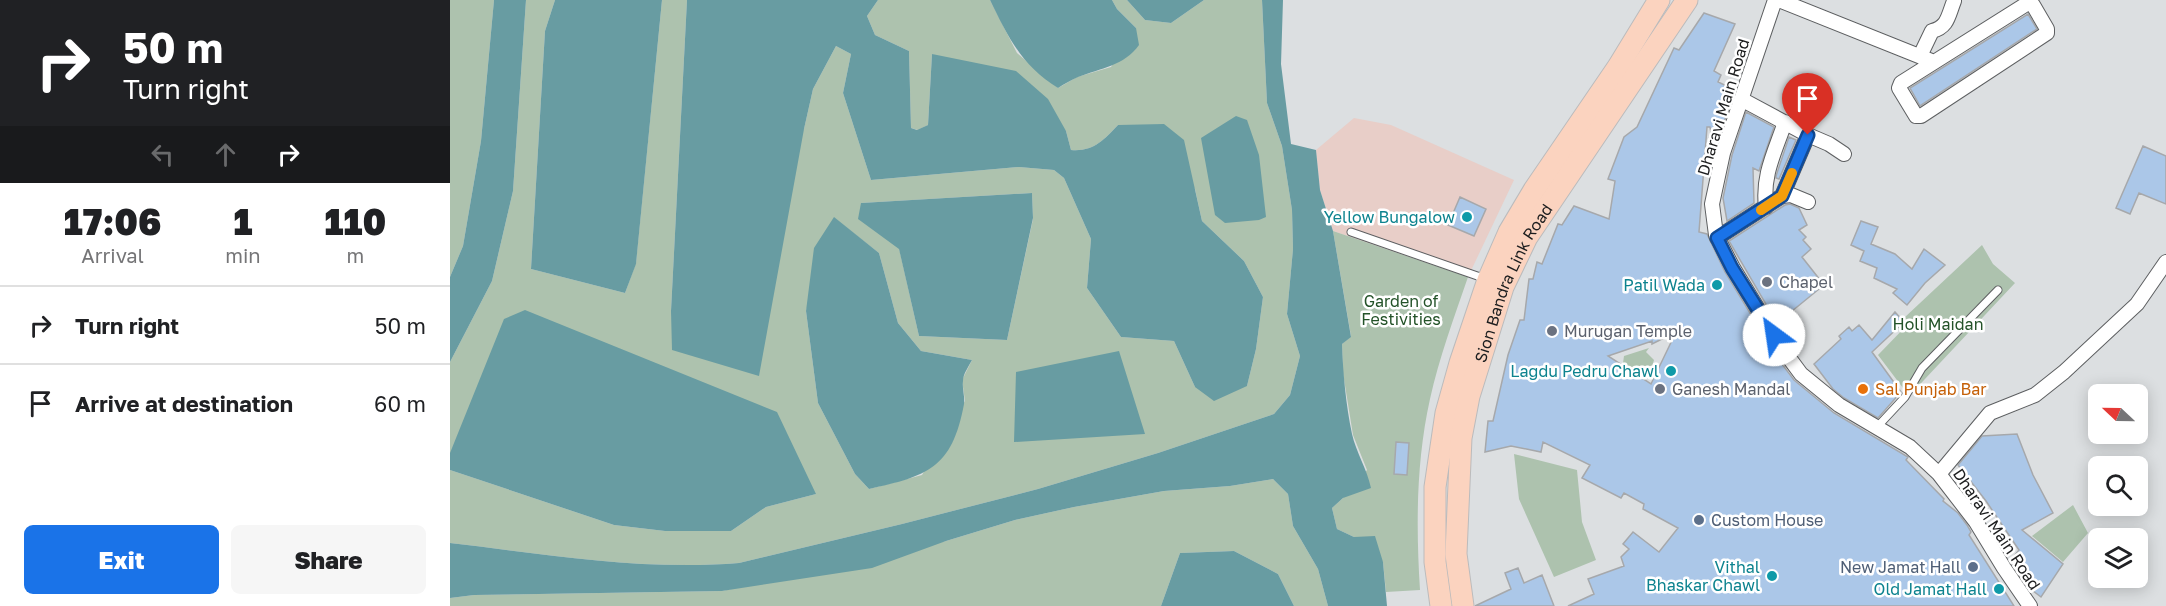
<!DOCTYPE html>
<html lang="en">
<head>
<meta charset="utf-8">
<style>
	body { margin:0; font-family:"Golos Text",sans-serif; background:#f6f6f6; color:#202124; height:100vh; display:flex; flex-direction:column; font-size:22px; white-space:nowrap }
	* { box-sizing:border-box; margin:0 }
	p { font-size:20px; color:#757577 }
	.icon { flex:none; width:33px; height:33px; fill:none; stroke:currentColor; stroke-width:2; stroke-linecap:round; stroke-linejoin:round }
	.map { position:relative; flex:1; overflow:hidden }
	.panel { display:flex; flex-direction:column; background:#fff; width:450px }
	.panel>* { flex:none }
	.guide { background:#202124; color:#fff; overflow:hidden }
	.needle { width:39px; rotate:292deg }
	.buttons { position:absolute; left:1638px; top:384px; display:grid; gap:12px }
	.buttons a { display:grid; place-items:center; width:60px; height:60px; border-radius:9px; background:#fff; box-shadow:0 3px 15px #0003; font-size:30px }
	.pin { position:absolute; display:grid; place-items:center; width:51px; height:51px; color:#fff; margin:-62px -26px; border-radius:50% 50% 50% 0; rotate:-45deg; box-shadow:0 0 6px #0007 }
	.pin .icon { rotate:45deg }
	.me { position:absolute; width:66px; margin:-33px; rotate:329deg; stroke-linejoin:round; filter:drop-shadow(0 0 4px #0008) }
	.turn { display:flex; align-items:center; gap:21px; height:126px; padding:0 24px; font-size:27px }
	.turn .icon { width:78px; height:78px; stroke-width:2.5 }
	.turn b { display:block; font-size:42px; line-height:51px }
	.lanes { display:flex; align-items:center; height:57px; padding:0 24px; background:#0003; justify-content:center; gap:30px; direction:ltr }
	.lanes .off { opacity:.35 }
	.eta { display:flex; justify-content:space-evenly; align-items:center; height:102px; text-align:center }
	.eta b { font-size:36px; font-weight:800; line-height:42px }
	.action { display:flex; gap:12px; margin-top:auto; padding:12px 24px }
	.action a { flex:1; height:69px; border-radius:9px; background:#1a73e8; color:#fff; font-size:24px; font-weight:800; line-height:69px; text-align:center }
	.action a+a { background:#f6f6f6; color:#202124 }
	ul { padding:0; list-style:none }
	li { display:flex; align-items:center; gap:18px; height:78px; padding:0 24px; border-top:2px solid #e0e0e0 }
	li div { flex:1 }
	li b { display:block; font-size:22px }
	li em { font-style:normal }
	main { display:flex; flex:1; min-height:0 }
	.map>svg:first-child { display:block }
	.industrial { fill:#e8cec8 }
	.green { fill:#adc2ae; fill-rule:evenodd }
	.water { fill:#689ca2 }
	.building { fill:#abc7e8; stroke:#a6a8ab; stroke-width:1.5; fill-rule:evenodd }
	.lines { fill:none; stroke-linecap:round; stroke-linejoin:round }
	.service-casing { stroke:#5d5f61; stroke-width:9 }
	.minor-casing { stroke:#5d5f61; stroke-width:16 }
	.primary-casing { stroke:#bbbbbc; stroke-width:23 }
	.service { stroke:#fff; stroke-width:7 }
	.minor { stroke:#fff; stroke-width:14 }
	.primary { stroke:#fbd3bf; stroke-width:21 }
	.route-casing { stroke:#114b97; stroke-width:15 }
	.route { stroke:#1a73e8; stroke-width:10 }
	.slow { stroke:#f59e0b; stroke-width:10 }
	.culture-dot { fill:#0f9aa8; stroke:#fff; stroke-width:2 }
	.worship-dot { fill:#6b7280; stroke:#fff; stroke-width:2 }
	.food-dot { fill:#e8710a; stroke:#fff; stroke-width:2 }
	.service-dot { fill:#5c6f8a; stroke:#fff; stroke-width:2 }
	.labels { text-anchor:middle; stroke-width:5; stroke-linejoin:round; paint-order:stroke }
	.street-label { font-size:16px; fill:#1c1d1e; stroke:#fff }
	.culture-label { font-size:16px; fill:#0d838f; stroke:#fff; text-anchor:end }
	.worship-label { font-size:16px; fill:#5b616d; stroke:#fff; text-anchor:start }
	.park-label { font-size:16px; fill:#235228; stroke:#fff }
	.food-label { font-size:16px; fill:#c56008; stroke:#fff; text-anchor:start }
	.service-label { font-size:16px; fill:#4e5e75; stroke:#fff; text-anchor:start }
</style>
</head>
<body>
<main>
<section class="panel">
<div class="guide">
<div class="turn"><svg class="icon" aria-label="right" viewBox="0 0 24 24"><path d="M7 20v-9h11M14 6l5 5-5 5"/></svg><div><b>50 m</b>Turn right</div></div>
<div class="lanes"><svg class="icon off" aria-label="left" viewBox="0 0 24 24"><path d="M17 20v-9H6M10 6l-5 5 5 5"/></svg><svg class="icon off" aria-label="ahead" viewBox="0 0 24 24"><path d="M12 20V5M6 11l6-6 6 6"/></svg><svg class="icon" aria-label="right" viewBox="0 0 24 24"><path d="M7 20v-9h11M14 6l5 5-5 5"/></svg></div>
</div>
<div class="eta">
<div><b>17:06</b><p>Arrival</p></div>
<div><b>1</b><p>min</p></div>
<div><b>110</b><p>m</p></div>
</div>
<ul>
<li><svg class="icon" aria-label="right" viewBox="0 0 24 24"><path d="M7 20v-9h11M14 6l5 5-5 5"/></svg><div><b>Turn right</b></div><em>50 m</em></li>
<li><svg class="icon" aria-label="arrive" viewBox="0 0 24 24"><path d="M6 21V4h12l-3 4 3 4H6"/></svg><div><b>Arrive at destination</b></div><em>60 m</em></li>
</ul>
<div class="action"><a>Exit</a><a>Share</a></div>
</section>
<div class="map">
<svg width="1716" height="606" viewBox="0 0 1716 606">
	<rect width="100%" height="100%" fill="#dcdfe1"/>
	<!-- industrial -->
	<path class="industrial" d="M904 118 941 125 1064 180 1018 277 883 231 870 190 866 150Z"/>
	<!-- green -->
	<path class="green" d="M0 0H44L31 141 13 246 0 277Z
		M76 0H105L95 31 81 269 175 293 186 263 212 0H237L221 311 354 129 363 89 386 46 401 54 393 93 421 180 569 167 604 170 614 178 641 239 637 288 671 337 724 341 745 387 797 386 806 349 813 297 794 261 752 221 745 189 668 125C654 140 643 152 621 150L616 131 482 54 478 125 468 130 461 128 459 51 425 35 417 16 428 0H540L567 53 608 88 627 77 661 67 686 28 667 9 662 0H677L695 20 721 23 754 0H812L817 103 832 146 842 210 843 249 837 314 850 356 840 395 824 414 708 453 588 489 452 524 289 563C193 571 95 554 0 543V470L164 525 215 531H281L316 507 366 494 0 453V362L42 281 63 191ZM582 193 583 219 557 340 469 336 449 248 411 203ZM384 218 429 253 448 323 471 351 522 360 512 380 515 401 472 475 419 489 405 474 368 403 356 311Z
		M883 231 1018 277C1004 318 989 358 980 399 966 462 966 527 970 590L936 592 933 562 904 537 887 529 882 508 893 498 917 470 903 435 893 373 892 344 901 336Z
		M1532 245 1543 264 1565 283 1459 396 1428 355 1459 323 1454 318Z
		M1199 348 1196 352 1204 360 1199 377 1191 370 1183 372 1177 376 1172 370 1174 356Z
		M1064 454 1127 470 1132 522 1146 560 1104 577 1069 499Z
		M823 479 838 494 843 526 868 569 878 606H844L828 574 784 551 730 553 711 606H0V598L24 595 272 591 496 541 565 520 624 507 714 491 780 486Z
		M1623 505 1638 533 1613 562 1582 536Z"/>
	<!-- water -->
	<path class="water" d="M44 0H76L63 191 42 281 0 362V277L13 246 31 141Z
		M105 0H212L186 264 175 293 81 269 95 31Z
		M237 0H428L417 16 425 35 459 51 461 128 467 130 478 125 482 54 566 71 598 99 616 131 621 150C643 152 654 140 668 125L714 124 734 140 752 221 794 261 813 297 806 349 797 386 764 401 745 387 724 341 671 337 637 288 641 239 614 178 604 170 569 167 421 180 393 93 401 54 386 46 363 89 354 129 309 376 222 350 221 311Z
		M540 0H662L667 9 686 28 689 45C674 66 651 68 628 77 621 80 614 84 608 88 572 66 558 37 540 0Z
		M677 0H754L721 23 695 20Z
		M812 0H833L831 64 841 144 866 150 870 190 883 231 901 337 892 344C893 374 896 405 902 434 906 452 917 469 921 488L893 498 882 508 887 529 904 537 925 536 933 562 937 606H878L868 569 843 526 838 494 823 479 780 486 714 491 624 507 565 520 496 541 422 568 272 591 24 595 0 598V543C95 554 193 571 289 563L452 524 588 489 708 453 824 414 840 395 850 356 837 314 843 249 842 210 832 146 817 103Z
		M786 116 797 120 809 155 816 217 809 220 775 223 765 215 751 138Z
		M582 193 583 218 557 340 469 336 449 249 408 219 411 203Z
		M384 217 429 253 448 323 471 351 522 360C519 366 513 374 513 381 512 389 515 396 514 404 502 469 477 476 419 489L405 474 368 403 356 311 364 248Z
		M75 310 327 412 366 494 316 507 281 531H215L164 525 0 470V453L54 319Z
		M669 351 695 434 564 442 566 372Z
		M784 551 828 574 844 606H711L730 553Z"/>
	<!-- building -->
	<path class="building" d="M1254 13 1285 24 1264 71 1271 75 1268 82 1285 90 1264 152 1260 127H1257L1249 232 1257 234 1275 272 1308 326 1305 328 1344 380 1384 413 1458 457 1456 460 1494 499 1493 501 1508 513 1517 525 1521 532 1519 535 1564 606H1118L1144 594 1138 579 1174 566 1171 557 1179 549 1173 544 1183 532 1209 552 1228 528 1193 509 1194 504 1174 493 1171 498 1132 478 1140 465 1093 442 1091 452 1061 446 1035 452 1038 421H1043L1058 355 1070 320H1074L1079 279H1083L1087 262 1092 264 1108 224 1112 225 1124 206 1159 219 1165 181 1158 179 1174 137 1187 127 1224 48 1229 50ZM1226 332 1201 384 1158 356 1202 341V344Z
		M1578 14 1587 29 1470 106 1460 88Z
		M1296 112 1324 127 1309 171 1303 168 1304 203 1277 221 1273 198 1282 155Z
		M1339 137 1346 140 1329 179 1326 178V176Z
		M1693 146 1716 156V204L1689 193 1680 214 1666 208Z
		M1010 197 1036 209 1024 236 998 225Z
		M1340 204 1349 208 1357 225 1349 230 1356 237 1353 240 1361 249 1352 257 1374 285 1331 320 1328 316 1324 318 1279 241 1335 205Z
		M1411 221 1428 227 1421 244 1445 254 1462 269 1474 249 1495 265 1475 283 1457 305 1443 293 1447 289 1424 278 1427 268 1410 261 1414 251 1401 245Z
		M1445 312 1454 322 1422 352 1451 392 1428 418 1394 398 1383 389 1364 364 1391 339 1389 336 1399 327 1402 331 1409 325 1422 340Z
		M1567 434 1583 475 1603 513 1572 530 1613 564 1591 597 1578 587 1562 563 1560 561 1569 550 1536 501 1508 465 1532 436Z
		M946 442 959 443 957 475 944 474Z
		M1068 568 1074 583 1092 575 1104 606H1025L1061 589 1055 573Z"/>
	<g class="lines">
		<defs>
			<path id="service" d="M901 232 1036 279
				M1427 427 1455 397 1472 368 1548 290"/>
			<path id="minor" d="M1325 0 1273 153 1262 204 1266 235 1283 268 1331 347 1351 374 1389 405 1460 447 1489 474 1526 522 1554 568 1580 606
				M1329 0 1484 62
				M1578 3 1583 5 1597 29V33L1471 116H1466L1449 88 1451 83Z
				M1470 56 1482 31C1498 27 1498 16 1504 1
				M1291 99 1358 135 1379 144 1394 154
				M1332 196 1358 135
				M1316 207C1312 175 1325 152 1335 122
				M1267 238 1332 196 1341 195 1358 202
				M1489 474 1540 413 1585 395 1614 372 1687 304 1716 262"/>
			<g id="primary">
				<path d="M991 606 985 562V487L996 413 1010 363 1038 280 1059 232 1084 190 1168 67 1209 0"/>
				<path id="s1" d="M1013 606 1006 554 1011 438 1019 396 1053 287 1077 237 1237 0"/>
			</g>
		</defs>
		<!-- service casing -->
		<use href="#service" class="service-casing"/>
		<!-- minor casing -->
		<use href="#minor" class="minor-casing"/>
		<!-- primary casing -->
		<use href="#primary" class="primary-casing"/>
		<!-- service -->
		<use href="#service" class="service"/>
		<!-- minor -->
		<use href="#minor" class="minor"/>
		<!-- primary -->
		<use href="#primary" class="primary"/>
	</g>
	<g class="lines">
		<defs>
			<path id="route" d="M1324 335 1282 268 1267 238 1332 196 1358 135"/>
		</defs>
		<!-- route casing -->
		<use href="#route" class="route-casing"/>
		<!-- route -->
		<use href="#route" class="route"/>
		<!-- slow -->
		<path class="slow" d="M1311 210 1332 196 1342 173"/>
	</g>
	<!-- markers -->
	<g class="culture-dot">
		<circle cx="1017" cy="217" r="6"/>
		<circle cx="1267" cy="285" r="6"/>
		<circle cx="1221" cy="371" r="6"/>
		<circle cx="1322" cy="576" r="6"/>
		<circle cx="1549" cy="589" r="6"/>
	</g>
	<g class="worship-dot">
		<circle cx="1317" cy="282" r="6"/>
		<circle cx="1102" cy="331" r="6"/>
		<circle cx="1210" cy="389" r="6"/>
	</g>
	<circle class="food-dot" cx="1413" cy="389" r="6"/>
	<g class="service-dot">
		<circle cx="1249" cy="520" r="6"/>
		<circle cx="1523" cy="567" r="6"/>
	</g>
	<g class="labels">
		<!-- street labels -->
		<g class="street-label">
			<text transform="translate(1273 107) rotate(-73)" y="6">Dharavi Main Road</text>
			<text dy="6" stroke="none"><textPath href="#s1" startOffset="333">Sion Bandra Link Road</textPath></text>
			<text transform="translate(1547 529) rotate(56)" y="6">Dharavi Main Road</text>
		</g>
		<!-- culture labels -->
		<g class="culture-label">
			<text x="1005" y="223">Yellow Bungalow</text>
			<text x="1255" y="291">Patil Wada</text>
			<text x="1209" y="377">Lagdu Pedru Chawl</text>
			<text x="1310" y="573">Vithal<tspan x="1310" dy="18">Bhaskar Chawl</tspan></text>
			<text x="1537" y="595">Old Jamat Hall</text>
		</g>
		<!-- worship labels -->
		<g class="worship-label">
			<text x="1329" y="288">Chapel</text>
			<text x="1114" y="337">Murugan Temple</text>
			<text x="1222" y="395">Ganesh Mandal</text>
		</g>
		<!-- park labels -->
		<g class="park-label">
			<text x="951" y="307">Garden of<tspan x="951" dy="18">Festivities</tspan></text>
			<text x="1488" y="330">Holi Maidan</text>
		</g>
		<!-- food labels -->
		<g class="food-label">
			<text x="1425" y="395">Sal Punjab Bar</text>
		</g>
		<!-- service labels -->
		<g class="service-label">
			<text x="1261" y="526">Custom House</text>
			<text x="1511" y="573" text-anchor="end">New Jamat Hall</text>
		</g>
	</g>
</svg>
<div class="buttons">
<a><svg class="needle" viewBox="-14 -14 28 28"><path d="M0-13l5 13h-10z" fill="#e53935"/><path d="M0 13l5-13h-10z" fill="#757577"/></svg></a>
<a><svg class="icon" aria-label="search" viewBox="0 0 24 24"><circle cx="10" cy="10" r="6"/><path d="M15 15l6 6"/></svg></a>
<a><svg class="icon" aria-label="layers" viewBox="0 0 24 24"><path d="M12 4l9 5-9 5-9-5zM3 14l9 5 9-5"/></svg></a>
</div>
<div class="pin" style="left:1358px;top:135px;background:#d93025"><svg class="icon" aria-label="arrive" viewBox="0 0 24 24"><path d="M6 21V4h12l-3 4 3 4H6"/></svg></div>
<svg class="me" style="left:1324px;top:335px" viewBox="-20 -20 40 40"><circle r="19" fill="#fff"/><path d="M0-13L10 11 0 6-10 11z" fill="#1a73e8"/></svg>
</div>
</main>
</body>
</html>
